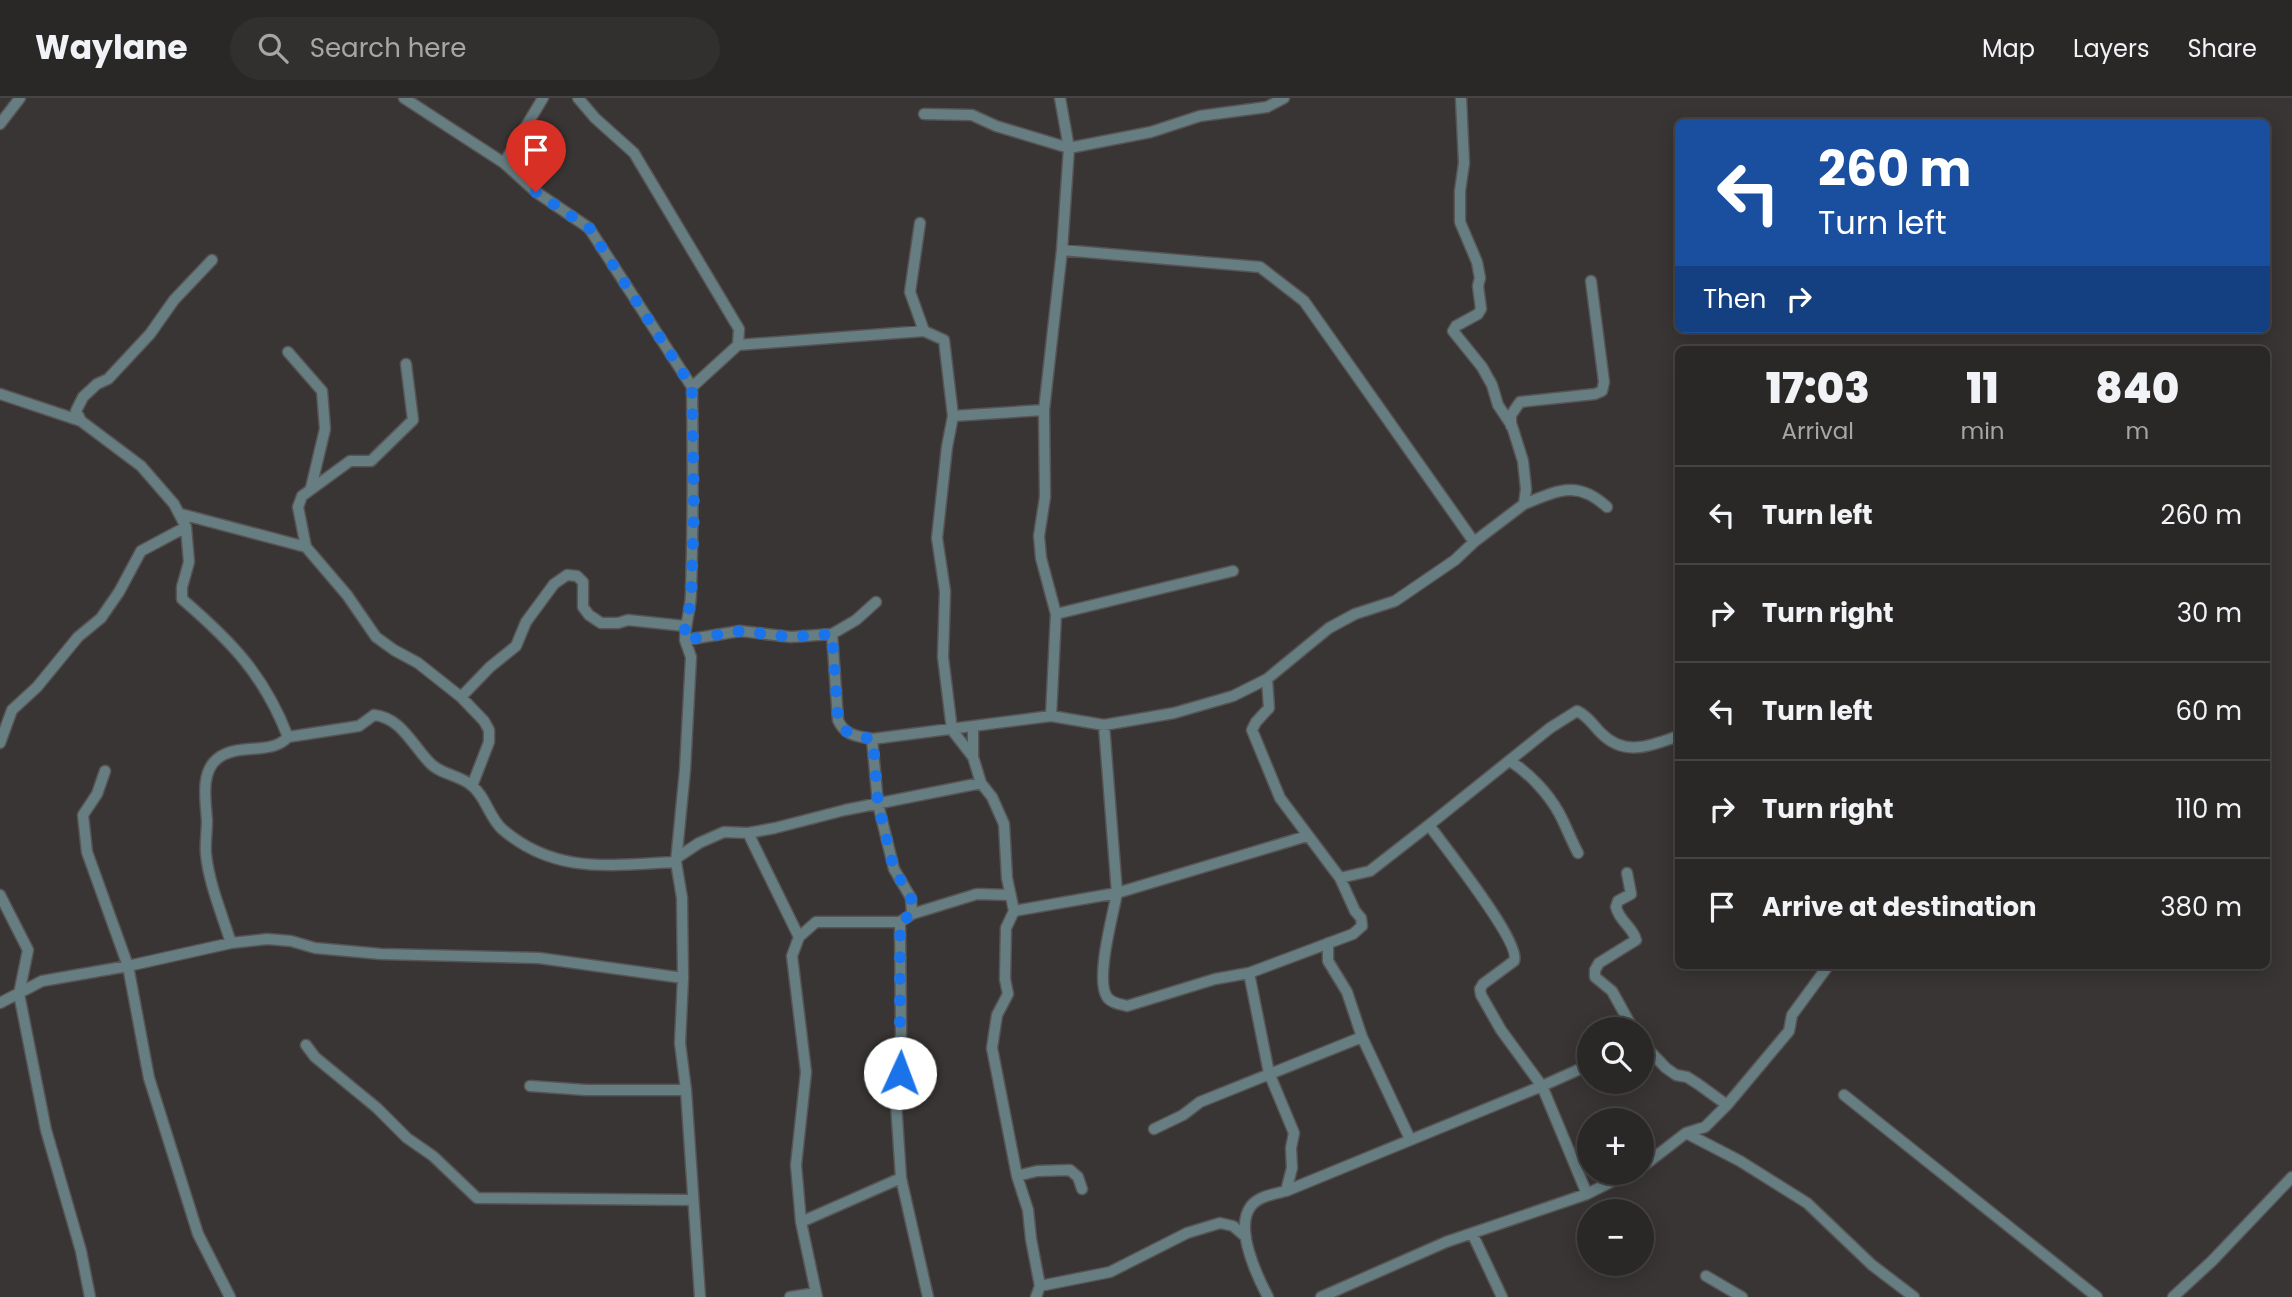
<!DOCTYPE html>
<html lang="en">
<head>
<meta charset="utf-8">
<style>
	body { margin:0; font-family:Poppins,sans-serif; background:#32302f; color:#f1f3f6; height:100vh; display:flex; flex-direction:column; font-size:26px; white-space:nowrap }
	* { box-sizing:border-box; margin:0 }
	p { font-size:23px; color:#a5a6a7 }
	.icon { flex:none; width:38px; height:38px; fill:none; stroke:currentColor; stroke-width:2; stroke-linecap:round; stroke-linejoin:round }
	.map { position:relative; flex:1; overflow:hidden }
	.drawer { position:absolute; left:1675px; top:248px; width:595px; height:623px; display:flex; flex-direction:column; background:#2a2827; border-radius:10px; box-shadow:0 4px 18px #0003,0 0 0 2px #464444 }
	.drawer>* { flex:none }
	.hud { position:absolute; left:1675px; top:21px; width:595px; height:214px; border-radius:10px; box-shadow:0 4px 18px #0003,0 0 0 2px #464444; background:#1a4fa0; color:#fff; overflow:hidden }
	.tools { position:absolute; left:1577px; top:919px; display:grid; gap:14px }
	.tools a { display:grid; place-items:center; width:77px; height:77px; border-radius:50%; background:#2a2827; box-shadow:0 4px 18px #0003,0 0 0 2px #464444; font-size:35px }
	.pin { position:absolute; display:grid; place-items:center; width:60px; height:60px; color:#fff; margin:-72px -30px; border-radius:50% 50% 50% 0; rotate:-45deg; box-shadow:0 0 7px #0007 }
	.pin .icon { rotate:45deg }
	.me { position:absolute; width:77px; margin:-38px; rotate:2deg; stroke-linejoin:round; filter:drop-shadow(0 0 5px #0008) }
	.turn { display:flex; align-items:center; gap:24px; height:147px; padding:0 28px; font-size:32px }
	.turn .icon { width:91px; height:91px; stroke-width:2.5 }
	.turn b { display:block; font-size:49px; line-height:60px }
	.then { display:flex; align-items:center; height:66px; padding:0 28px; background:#0003; gap:14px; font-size:26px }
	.eta { display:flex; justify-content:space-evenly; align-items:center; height:119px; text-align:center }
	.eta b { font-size:42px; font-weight:800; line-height:49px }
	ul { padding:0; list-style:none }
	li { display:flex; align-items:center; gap:21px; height:98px; padding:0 28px; border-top:2px solid #464444 }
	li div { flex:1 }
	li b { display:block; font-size:26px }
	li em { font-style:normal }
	header { display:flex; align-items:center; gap:42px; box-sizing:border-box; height:98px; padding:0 35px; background:#2a2827; border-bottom:2px solid #464444 }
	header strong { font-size:33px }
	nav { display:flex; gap:38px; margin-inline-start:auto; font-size:24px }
	.search { width:490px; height:63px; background:#32302f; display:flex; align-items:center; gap:18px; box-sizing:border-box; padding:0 24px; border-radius:38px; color:#a5a6a7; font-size:26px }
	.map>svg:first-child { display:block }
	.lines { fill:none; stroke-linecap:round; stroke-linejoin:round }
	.minor-casing { stroke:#575453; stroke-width:13 }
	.minor { stroke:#667d81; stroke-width:10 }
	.route { stroke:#1a73e8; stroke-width:12; stroke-dasharray:0 21.6 }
</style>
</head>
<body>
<header>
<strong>Waylane</strong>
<div class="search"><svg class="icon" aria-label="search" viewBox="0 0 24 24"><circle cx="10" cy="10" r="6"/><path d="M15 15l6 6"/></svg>Search here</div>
<nav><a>Map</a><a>Layers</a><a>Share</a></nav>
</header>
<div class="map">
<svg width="2292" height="1199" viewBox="0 0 2292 1199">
	<rect width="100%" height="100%" fill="#383534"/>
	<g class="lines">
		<defs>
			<path id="minor" d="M404 0 504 65
				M543 0 504 65 536 94 589 130 692 289
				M578 0 595 20 634 55 739 231 738 247 692 289C693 357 693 426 691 494 691 511 685 526 685 542L740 533 791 539 832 536 856 522 876 504
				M924 16 972 17 996 28 1069 50 1060 0
				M0 26 20 0
				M1062 152 1260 169 1304 203 1474 444
				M738 247 924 233 910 194 920 125
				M288 254 322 293 325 331 311 390
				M0 296 81 323 141 368 174 406 186 429 189 464 182 489V501C232 544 264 577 288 639L359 628 374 617C401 620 411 645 429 664 439 676 459 677 471 687 485 697 489 719 502 731 555 777 611 767 676 764
				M953 318 1044 312
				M81 323 76 313 83 299 97 286 108 281 150 236 174 202 212 162
				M1511 328V317L1520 304 1595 296 1602 293 1604 284 1591 183
				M1524 406C1557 393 1577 381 1607 409
				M181 416 306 449 347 497 376 539 394 552 418 565 461 599 484 623 489 632V644L472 688
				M306 449 298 409 302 398 350 363H371L413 322 406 266
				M1233 473 1056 516 1041 460 1039 438 1045 399 1044 312 1062 152 1069 50 1151 34 1200 18 1267 9 1284 0
				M832 536 838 622C845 638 857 638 872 641L1051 618 1056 516
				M685 542 691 559 685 672 676 764 682 800 683 880 680 945 686 992 700 1199
				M461 599 490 569 516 548 526 524 554 486 567 477 577 478 583 484V509L589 517 601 525H618L628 522 685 528
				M1051 618 1104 627 1174 615 1233 598 1267 581 1329 530 1355 516 1395 503 1455 462 1474 444 1524 406 1526 391 1523 363 1512 328 1498 307 1492 287 1482 269 1453 233 1456 228 1478 216 1481 211 1478 188 1480 180 1477 164 1460 124V93L1464 65 1461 0
				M973 629V659
				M872 641 878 706 894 771 911 800 912 816 900 824 901 935 896 1005 901 1080 928 1199
				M0 645 12 612 37 589 78 539 101 520 119 494 141 453 186 429
				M1510 663C1529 675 1548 695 1559 715 1566 728 1571 742 1578 755
				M105 673 97 696 83 717 87 754 128 868 149 980 198 1136 230 1199
				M981 685 992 699 1004 726 1007 780 1014 813 1006 830 1005 881 1008 896 997 917 992 950 1017 1078 1028 1112 1031 1141 1040 1188 1036 1199
				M1429 727 1550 630 1577 613C1588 618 1593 627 1601 635 1624 659 1651 648 1678 638
				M748 735 799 839
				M678 759 699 745 724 734 748 735 775 730 845 712 981 685 973 659 952 632 943 559 945 493 937 440 947 349 953 318 944 242 924 233
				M1627 775 1631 796 1618 803 1616 809C1619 823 1633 829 1636 842L1599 865 1595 872V879L1612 893 1633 931
				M0 797 28 852 19 896 46 1032 81 1153 90 1199
				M1014 813 1117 795 1104 627
				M912 816 977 796 1010 797
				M231 845C222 816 209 786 206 756 205 745 207 734 207 723 206 704 200 675 217 661 238 644 271 658 288 639
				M1249 875 1353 836 1362 828 1361 820 1355 813 1340 780 1280 700 1252 632 1256 624 1269 610 1267 581
				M0 905 42 883 128 868 231 845 267 841 291 843 315 850 381 856 539 860 683 880
				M1362 939 1410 1041
				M1642 945 1666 970 1676 977 1687 979 1698 986 1727 1007 1705 1029 1686 1035 1642 1069
				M306 947 315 959 377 1010 407 1040 433 1058 477 1100 693 1102
				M530 988 586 992H686
				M1844 997 2097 1199
				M1727 1007 1789 933 1792 917 1828 868
				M1154 1031 1183 1017 1200 1004 1362 939 1347 894 1328 863V845
				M1686 1035 1740 1063 1807 1105 1872 1167 1914 1199
				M1017 1078 1037 1073 1070 1072 1078 1079 1082 1091
				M1286 1093 1292 1070 1291 1050 1294 1035 1269 975 1249 875 1215 881 1127 908C1120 906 1111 905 1107 899 1095 881 1113 817 1117 795L1307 738
				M1587 1096 1631 1074
				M801 1124 901 1080
				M1472 1135 1502 1199
				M1706 1178 1742 1199
				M1040 1188 1110 1174 1187 1135 1220 1125 1233 1128 1246 1139
				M790 1199 816 1195
				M817 1199 801 1124 796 1067 806 974 792 858 799 839 816 824H900
				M1268 1199C1257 1178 1234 1130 1251 1108 1259 1098 1274 1096 1286 1093L1542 988 1589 967
				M1321 1199 1446 1144 1587 1096 1542 988 1501 932 1481 897 1480 891 1483 886 1514 863C1522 845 1444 748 1429 727L1370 773 1340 780
				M2173 1199 2212 1163 2292 1079"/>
		</defs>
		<!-- minor casing -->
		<use href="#minor" class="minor-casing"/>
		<!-- minor -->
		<use href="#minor" class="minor"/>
	</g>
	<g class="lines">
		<!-- route -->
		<path class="route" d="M536 94 589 130 692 289 694 413 691 503 685 528V542L740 533 791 539 832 536 838 622C845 638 857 638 873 641L878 706 894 771 911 800 912 816 900 824V975"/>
	</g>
</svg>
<div class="tools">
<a><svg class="icon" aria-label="search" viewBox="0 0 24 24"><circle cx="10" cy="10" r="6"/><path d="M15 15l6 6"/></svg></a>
<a>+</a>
<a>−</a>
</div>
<div class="pin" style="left:536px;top:94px;background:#d93025"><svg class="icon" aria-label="arrive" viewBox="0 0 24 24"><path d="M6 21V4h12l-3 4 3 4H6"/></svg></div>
<svg class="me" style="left:900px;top:975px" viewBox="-20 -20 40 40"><circle r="19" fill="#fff"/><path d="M0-13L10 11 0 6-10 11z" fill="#1a73e8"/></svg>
<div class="hud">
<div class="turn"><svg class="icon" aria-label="left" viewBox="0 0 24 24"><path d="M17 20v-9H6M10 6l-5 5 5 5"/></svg><div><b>260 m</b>Turn left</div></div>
<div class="then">Then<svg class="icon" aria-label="right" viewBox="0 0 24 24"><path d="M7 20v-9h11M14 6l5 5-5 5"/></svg></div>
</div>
<section class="drawer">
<div class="eta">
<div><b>17:03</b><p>Arrival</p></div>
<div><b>11</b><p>min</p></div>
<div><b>840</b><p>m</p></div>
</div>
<ul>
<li><svg class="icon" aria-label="left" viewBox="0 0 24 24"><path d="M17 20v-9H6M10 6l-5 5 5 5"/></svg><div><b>Turn left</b></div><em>260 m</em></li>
<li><svg class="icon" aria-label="right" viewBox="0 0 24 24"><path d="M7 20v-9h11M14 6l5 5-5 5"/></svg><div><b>Turn right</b></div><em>30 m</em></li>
<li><svg class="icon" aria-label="left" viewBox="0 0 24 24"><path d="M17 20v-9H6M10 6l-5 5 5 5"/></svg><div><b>Turn left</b></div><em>60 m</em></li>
<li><svg class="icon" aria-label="right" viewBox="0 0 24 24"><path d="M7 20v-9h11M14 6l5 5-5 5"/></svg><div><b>Turn right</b></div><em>110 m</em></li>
<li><svg class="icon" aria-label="arrive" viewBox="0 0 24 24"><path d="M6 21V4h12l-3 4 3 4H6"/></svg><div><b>Arrive at destination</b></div><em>380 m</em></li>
</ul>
</section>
</div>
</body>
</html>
